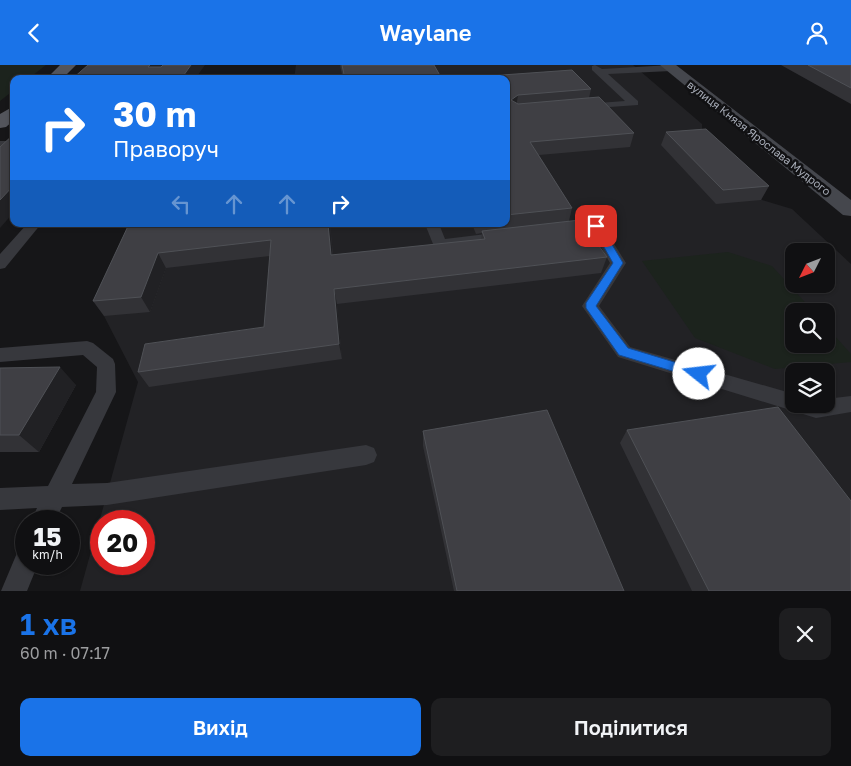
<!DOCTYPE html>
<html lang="uk">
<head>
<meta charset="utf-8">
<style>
	body { margin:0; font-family:"Golos Text",sans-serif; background:#1e1e20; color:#f1f3f6; height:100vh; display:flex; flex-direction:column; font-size:19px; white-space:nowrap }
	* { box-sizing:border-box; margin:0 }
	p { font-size:16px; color:#9c9d9f }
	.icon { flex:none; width:28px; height:28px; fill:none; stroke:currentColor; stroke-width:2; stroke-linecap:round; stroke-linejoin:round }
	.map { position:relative; height:526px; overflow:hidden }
	.panel { display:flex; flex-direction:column; background:#101012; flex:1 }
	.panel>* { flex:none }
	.banner { position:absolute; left:10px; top:10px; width:500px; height:152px; border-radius:10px; box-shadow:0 1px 4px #0004,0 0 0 1px #303032; background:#1a73e8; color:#fff; overflow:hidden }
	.needle { width:32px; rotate:228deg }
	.fabs { position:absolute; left:785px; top:178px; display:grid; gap:10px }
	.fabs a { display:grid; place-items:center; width:50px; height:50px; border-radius:10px; background:#101012; box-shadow:0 1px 4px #0004,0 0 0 1px #303032; font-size:25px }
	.speed { position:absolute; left:15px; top:445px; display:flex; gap:10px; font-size:25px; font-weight:700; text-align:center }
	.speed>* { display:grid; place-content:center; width:65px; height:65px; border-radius:50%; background:#101012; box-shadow:0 1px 4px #0004,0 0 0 1px #303032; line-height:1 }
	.speed small { font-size:12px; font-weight:400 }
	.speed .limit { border:8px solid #d22; background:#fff; color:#111 }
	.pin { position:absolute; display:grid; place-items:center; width:42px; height:42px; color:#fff; margin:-21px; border-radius:10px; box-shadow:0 2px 8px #0006 }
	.me { position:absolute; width:55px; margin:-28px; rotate:286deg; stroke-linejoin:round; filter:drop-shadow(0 0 4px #0008) }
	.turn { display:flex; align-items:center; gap:18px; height:105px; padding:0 20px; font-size:22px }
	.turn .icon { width:65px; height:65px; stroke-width:2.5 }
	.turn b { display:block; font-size:35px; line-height:42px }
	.lanes { display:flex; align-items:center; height:48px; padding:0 20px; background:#0003; justify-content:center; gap:25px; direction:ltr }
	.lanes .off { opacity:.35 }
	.round { display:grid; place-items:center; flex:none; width:52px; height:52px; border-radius:10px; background:#1e1e20 }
	.headline { display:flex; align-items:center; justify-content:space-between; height:85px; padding:0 20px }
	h1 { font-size:30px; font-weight:600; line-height:38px; color:#1a73e8 }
	.button { display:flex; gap:10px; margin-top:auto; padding:10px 20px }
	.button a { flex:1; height:58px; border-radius:10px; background:#1a73e8; color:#fff; font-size:20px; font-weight:600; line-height:58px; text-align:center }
	.button a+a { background:#1e1e20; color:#f1f3f6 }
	header { display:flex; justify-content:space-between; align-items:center; height:65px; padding:0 20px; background:#1a73e8; color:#fff; font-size:22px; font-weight:600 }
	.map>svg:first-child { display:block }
	.built { fill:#222225; fill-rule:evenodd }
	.green { fill:#1c231d }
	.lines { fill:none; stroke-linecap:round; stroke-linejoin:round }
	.lane { fill:#37383d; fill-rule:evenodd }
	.secondary { fill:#45474d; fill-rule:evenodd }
	.primary { fill:#53555c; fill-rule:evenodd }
	.wall { fill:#323236 }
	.shaded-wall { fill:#212124 }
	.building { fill:#3f3f44; stroke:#4f5156 }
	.route { fill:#1a73e8; stroke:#114b97 }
	.labels { text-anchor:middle; stroke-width:5; stroke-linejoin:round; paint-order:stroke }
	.far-street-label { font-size:11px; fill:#a8adb8; stroke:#111113 }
</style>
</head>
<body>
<header><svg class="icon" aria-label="back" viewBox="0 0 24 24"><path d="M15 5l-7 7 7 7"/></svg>Waylane<svg class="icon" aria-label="person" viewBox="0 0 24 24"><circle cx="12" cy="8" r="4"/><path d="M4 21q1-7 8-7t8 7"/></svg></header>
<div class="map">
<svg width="851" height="526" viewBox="0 0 851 526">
	<rect width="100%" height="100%" fill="#161618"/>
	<!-- built -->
	<path class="built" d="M296 0H633L702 59V77L762 135 792 144 851 199V526H80L138 317 104 251 147 159H506V14H294ZM794 186H826V219H794ZM794 246H826V279H794ZM794 306H826V339H794ZM101 456H144V499H101Z"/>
	<!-- green -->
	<path class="green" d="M0 0H46L28 14H14V25L0 36Z
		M728 187 772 201 813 246H794V279H826V261L851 289V297L775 304 695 273 642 196Z"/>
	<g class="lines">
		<!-- lane -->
		<path class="lane" d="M595 0 602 4 671 0 676 3 671 6 608 9 638 36V40L581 44 580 42 585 39 625 36 592 5V1Z
			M0 76H14V82H0Z
			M596 157 601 158 626 198 599 241 630 282 794 329V339H826V334L851 331V347L816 353 618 292 582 241 610 198 592 166 561 169 554 165 561 161Z
			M27 159H41L5 203 0 204V189Z
			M425 159H439L445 174 503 167 510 172 503 177 440 184 433 179Z
			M87 276 93 278 113 294 115 299 116 327 72 419 107 418 366 380 374 383 377 390 374 397 366 400 107 440 62 442 55 456H31L37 443 0 445V423L48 421 96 327 97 302 83 290 0 297V283Z
			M26 485V499H38L27 526H1L17 488Z"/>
		<!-- secondary -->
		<path class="secondary" d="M660 0H676L851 135V151L843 150Z"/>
		<!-- primary -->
		<path class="primary" d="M60 0H76L62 14H46Z
			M14 41V55L6 62 0 63V49Z"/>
	</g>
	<!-- wall -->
	<path class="wall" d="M340 0H434L442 14H343Z
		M781 0H851V39Z
		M506 14 591 24 589 33 634 68 630 82 539 90 572 143 569 156 607 192 601 208 337 239 342 294 149 322 138 307 264 262 270 191 166 203 150 247 104 251 93 236 129 159H330L333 190 481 175 482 168 476 169 472 159H506Z
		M666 67 769 121 761 135 716 139 661 80Z
		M0 303 76 320 39 387H0Z
		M627 365 851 526H692L620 378Z
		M423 366 624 526H454L423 381Z"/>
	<!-- shaded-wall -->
	<path class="shaded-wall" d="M150 0H166L154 14 148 2Z
		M191 0H205L195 14H181Z
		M518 30 516 43 511 35Z
		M14 120V147L0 163V135Z
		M328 159H330L334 206 331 190Z
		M158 188 166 203 150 247 141 232Z
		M334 224 337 239 342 294 339 279Z
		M60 302 76 320 39 387 19 370Z"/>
	<!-- building -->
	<path class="building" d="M88 0H150L148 2H161L163 0H191L181 14H72Z
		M342 0H434L442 14H345Z
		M808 0H851V23Z
		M572 5 591 24 518 30 511 35 518 39 599 32 634 68 530 77 572 143 506 150V14H446Z
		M706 64 769 121 723 125 666 67Z
		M14 69V120L0 135V82Z
		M580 155 607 192 334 224 339 279 138 307 145 279 264 262 271 175 158 188 141 232 93 236 129 159H328L331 190 485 174 482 166Z
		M60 302 19 370H0V303Z
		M778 342 851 436V526H709L627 365Z
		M547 345 624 526H457L423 366Z"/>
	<!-- route -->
	<path class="route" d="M596 158 601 161 623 198 596 241 628 283 704 306 705 309 704 313 699 314 619 290 586 243V238L613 198 592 161Z"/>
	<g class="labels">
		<!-- far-street labels -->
		<g class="far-street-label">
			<text transform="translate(759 73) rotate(38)" y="4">вулиця Князя Ярослава Мудрого</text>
		</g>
	</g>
</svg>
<div class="fabs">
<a><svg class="needle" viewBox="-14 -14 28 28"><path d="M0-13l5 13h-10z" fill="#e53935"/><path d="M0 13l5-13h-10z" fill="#9c9d9f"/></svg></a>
<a><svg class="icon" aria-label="search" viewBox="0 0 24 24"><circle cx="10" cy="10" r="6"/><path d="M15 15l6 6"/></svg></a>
<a><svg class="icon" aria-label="layers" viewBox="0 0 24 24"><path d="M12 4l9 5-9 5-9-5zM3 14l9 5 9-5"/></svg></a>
</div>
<div class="speed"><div>15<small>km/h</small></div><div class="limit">20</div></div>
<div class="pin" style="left:596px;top:161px;background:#d93025"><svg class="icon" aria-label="arrive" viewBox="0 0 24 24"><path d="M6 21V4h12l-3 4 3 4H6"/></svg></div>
<svg class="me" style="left:699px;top:309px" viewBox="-20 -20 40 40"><circle r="19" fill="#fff"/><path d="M0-13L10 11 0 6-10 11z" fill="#1a73e8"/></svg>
<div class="banner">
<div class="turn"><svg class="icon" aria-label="right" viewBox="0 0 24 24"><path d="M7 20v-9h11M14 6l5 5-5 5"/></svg><div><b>30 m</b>Праворуч</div></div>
<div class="lanes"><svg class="icon off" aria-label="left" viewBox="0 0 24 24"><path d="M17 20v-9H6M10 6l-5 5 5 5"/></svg><svg class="icon off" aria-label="ahead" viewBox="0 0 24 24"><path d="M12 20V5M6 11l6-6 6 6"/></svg><svg class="icon off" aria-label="ahead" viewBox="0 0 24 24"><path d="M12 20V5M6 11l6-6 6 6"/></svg><svg class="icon" aria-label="right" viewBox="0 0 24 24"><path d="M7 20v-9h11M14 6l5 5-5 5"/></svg></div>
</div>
</div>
<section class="panel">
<div class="headline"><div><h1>1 хв</h1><p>60 m · 07:17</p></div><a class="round"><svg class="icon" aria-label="close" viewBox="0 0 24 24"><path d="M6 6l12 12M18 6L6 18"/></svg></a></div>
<div class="button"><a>Вихід</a><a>Поділитися</a></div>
</section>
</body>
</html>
